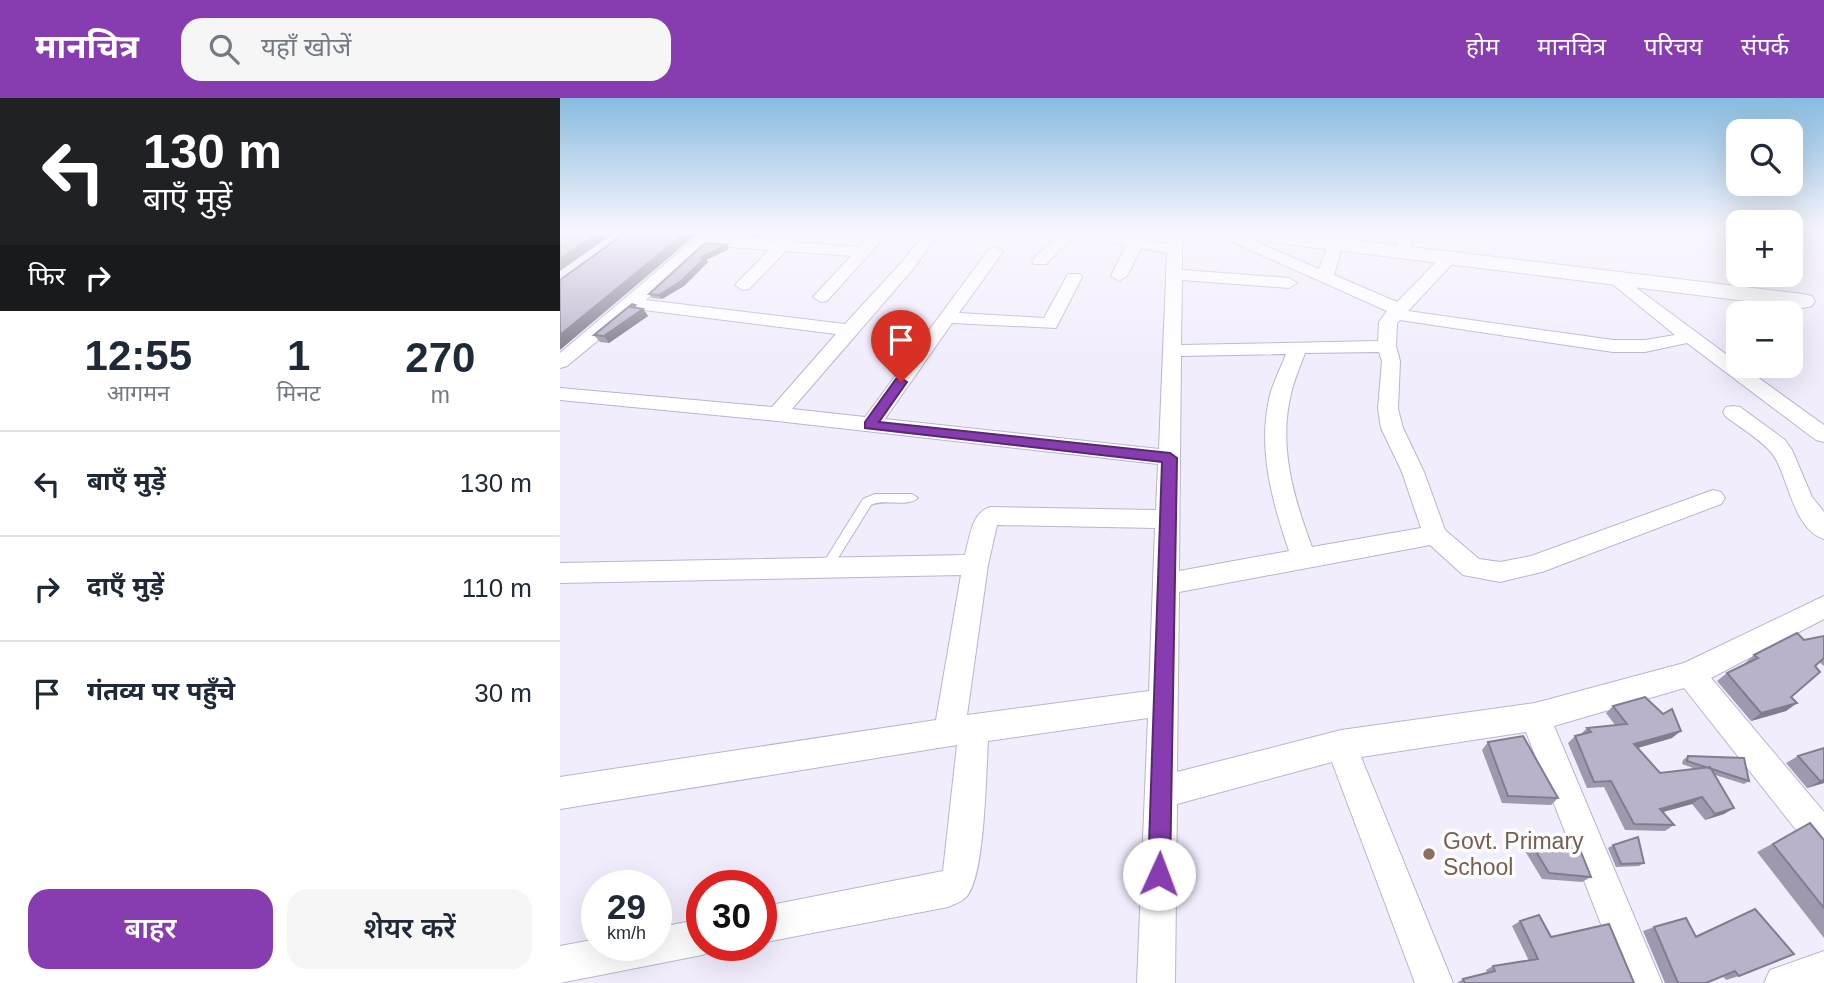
<!DOCTYPE html>
<html lang="hi">
<head>
<meta charset="utf-8">
<style>
	body { margin:0; font-family:Arial,"Noto Sans Devanagari",sans-serif; background:#f6f6f7; color:#1f2937; height:100vh; display:flex; flex-direction:column; font-size:26px; white-space:nowrap }
	* { box-sizing:border-box; margin:0 }
	p { font-size:23px; color:#747a83 }
	.icon { flex:none; width:38px; height:38px; fill:none; stroke:currentColor; stroke-width:2; stroke-linecap:round; stroke-linejoin:round }
	.map { position:relative; flex:1; overflow:hidden }
	.sheet { display:flex; flex-direction:column; background:#fff; width:560px }
	.sheet>* { flex:none }
	.hud { background:#202124; color:#fff; overflow:hidden }
	.tools { position:absolute; left:1166px; top:21px; display:grid; gap:14px }
	.tools a { display:grid; place-items:center; width:77px; height:77px; border-radius:14px; background:#fff; box-shadow:0 7px 28px #0002; font-size:35px }
	.speed { position:absolute; left:21px; top:772px; display:flex; gap:14px; font-size:35px; font-weight:700; text-align:center }
	.speed>* { display:grid; place-content:center; width:91px; height:91px; border-radius:50%; background:#fff; box-shadow:0 7px 28px #0002; line-height:1 }
	.speed small { font-size:18px; font-weight:400 }
	.speed .limit { border:10px solid #d22; background:#fff; color:#111 }
	.pin { position:absolute; display:grid; place-items:center; width:60px; height:60px; color:#fff; margin:-72px -30px; border-radius:50% 50% 50% 0; rotate:-45deg; box-shadow:0 0 7px #0007 }
	.pin .icon { rotate:45deg }
	.me { position:absolute; width:77px; margin:-38px; rotate:2deg; stroke-linejoin:round; filter:drop-shadow(0 0 5px #0008) }
	.turn { display:flex; align-items:center; gap:24px; height:147px; padding:0 28px; font-size:32px }
	.turn .icon { width:91px; height:91px; stroke-width:2.5 }
	.turn b { display:block; font-size:49px; line-height:60px }
	.then { display:flex; align-items:center; height:66px; padding:0 28px; background:#0003; gap:14px; font-size:26px }
	.eta { display:flex; justify-content:space-evenly; align-items:center; height:119px; text-align:center }
	.eta b { font-size:42px; font-weight:600; line-height:49px }
	.button { display:flex; gap:14px; margin-top:auto; padding:14px 28px }
	.button a { flex:1; height:80px; border-radius:21px; background:#873daf; color:#fff; font-size:28px; font-weight:600; line-height:80px; text-align:center }
	.button a+a { background:#f6f6f7; color:#1f2937 }
	ul { padding:0; list-style:none }
	li { display:flex; align-items:center; gap:21px; height:105px; padding:0 28px; border-top:2px solid #e0e1e3 }
	li div { flex:1 }
	li b { display:block; font-size:26px }
	li em { font-style:normal }
	header { display:flex; align-items:center; gap:42px; box-sizing:border-box; height:98px; padding:0 35px; background:#873daf; color:#fff }
	header strong { font-size:33px }
	nav { display:flex; gap:38px; margin-inline-start:auto; font-size:24px }
	.search { width:490px; height:63px; background:#f6f6f7; display:flex; align-items:center; gap:18px; box-sizing:border-box; padding:0 24px; border-radius:21px; color:#747a83; font-size:26px }
	main { display:flex; flex:1; min-height:0 }
	.map>svg:first-child { display:block }
	.lines { fill:none; stroke-linecap:round; stroke-linejoin:round }
	.lane-casing { stroke:#bbb4cd; stroke-width:2 }
	.street-casing { stroke:#bbb4cd; stroke-width:2 }
	.secondary-casing { stroke:#bbb4cd; stroke-width:2 }
	.lane { fill:#fff; fill-rule:evenodd }
	.street { fill:#fff; fill-rule:evenodd }
	.secondary { fill:#fff; fill-rule:evenodd }
	.wall { fill:#9f99af }
	.shaded-wall { fill:#827d8e }
	.building { fill:#b9b2cb; stroke:#827d8e; stroke-width:2 }
	.route { fill:#873daf; stroke:#582872; stroke-width:2 }
	.education-dot { fill:#8d6e63; stroke:#fdfdfd; stroke-width:2.5 }
	.labels { text-anchor:middle; stroke-width:7; stroke-linejoin:round; paint-order:stroke }
	.near-education-label { font-size:23px; fill:#785e54; stroke:#fdfdfd; text-anchor:start }
</style>
</head>
<body>
<header>
<strong>मानचित्र</strong>
<div class="search"><svg class="icon" aria-label="search" viewBox="0 0 24 24"><circle cx="10" cy="10" r="6"/><path d="M15 15l6 6"/></svg>यहाँ खोजें</div>
<nav><a>होम</a><a>मानचित्र</a><a>परिचय</a><a>संपर्क</a></nav>
</header>
<main>
<section class="sheet">
<div class="hud">
<div class="turn"><svg class="icon" aria-label="left" viewBox="0 0 24 24"><path d="M17 20v-9H6M10 6l-5 5 5 5"/></svg><div><b>130 m</b>बाएँ मुड़ें</div></div>
<div class="then">फिर<svg class="icon" aria-label="right" viewBox="0 0 24 24"><path d="M7 20v-9h11M14 6l5 5-5 5"/></svg></div>
</div>
<div class="eta">
<div><b>12:55</b><p>आगमन</p></div>
<div><b>1</b><p>मिनट</p></div>
<div><b>270</b><p>m</p></div>
</div>
<ul>
<li><svg class="icon" aria-label="left" viewBox="0 0 24 24"><path d="M17 20v-9H6M10 6l-5 5 5 5"/></svg><div><b>बाएँ मुड़ें</b></div><em>130 m</em></li>
<li><svg class="icon" aria-label="right" viewBox="0 0 24 24"><path d="M7 20v-9h11M14 6l5 5-5 5"/></svg><div><b>दाएँ मुड़ें</b></div><em>110 m</em></li>
<li><svg class="icon" aria-label="arrive" viewBox="0 0 24 24"><path d="M6 21V4h12l-3 4 3 4H6"/></svg><div><b>गंतव्य पर पहुँचे</b></div><em>30 m</em></li>
</ul>
<div class="button"><a>बाहर</a><a>शेयर करें</a></div>
</section>
<div class="map">
<svg width="1264" height="885" viewBox="0 0 1264 885">
	<rect width="100%" height="100%" fill="#f2edfd"/>
	<g class="lines">
		<defs>
			<path id="lane" d="M315 396H352L358 400C346 410 325 400 311 407L270 473H262L260 470 262 467 303 401Z"/>
			<path id="street" d="M142 135H157L155 138 218 143 230 135 238 140 234 144 299 149 313 135H328L267 203 261 204 253 199 291 158 226 153 189 191 183 192 175 187 209 152 146 147 86 202 285 226 341 165 365 135H379L353 171 232 311 305 319 429 151 435 149 443 154 399 215 484 220 508 176H520L522 179 496 230 392 225 325 321 599 351 607 155 581 150 567 178 559 183 551 178 566 148 516 136 486 166H474L472 163 474 160 502 135H545L607 146 608 135H622V172L729 180 737 185 729 190 622 182 621 247 818 243 819 224 827 213 659 138 657 135H676L759 171 770 143H780L783 146 774 177 837 204 883 157H895L897 160 895 163 848 213 1053 242H1085L1115 237 1045 180 1053 175 1059 177 1178 265V268H1182L1264 327V344L1256 342 1127 245 1085 254H1053L840 222 837 225 836 248 840 263 838 311 843 330 864 374 885 432 919 461 940 464 971 458 1153 392 1161 394 1165 400 1161 406 982 474 940 484 903 477 870 447 619 494 617 674 781 632 975 605 1124 565 1264 498V521L1151 580 1264 714V757L1252 752 1124 590 994 628 1102 885H1064L966 634 801 659 893 885H855L772 664 617 706 615 885H577L588 620 428 643C426 673 425 778 407 798 402 804 394 806 388 809L201 845V809L383 773 397 647 0 711V679L376 622 401 477 0 485V465L405 457C410 440 411 415 430 409L596 412 598 366 217 323 0 302V290L212 309 276 236 76 211 7 268 0 270V255ZM819 254 822 263 818 311 821 330 842 374 861 430 752 449C734 401 718 348 731 296 734 282 740 269 745 255ZM726 256C721 269 714 283 710 297 697 350 712 403 729 453L619 473 621 258ZM437 427 595 430 589 593 407 617 428 467Z
				M836 135H852L850 157H838Z
				M1173 308 1180 309 1225 342 1232 352 1252 399 1264 414V441C1231 431 1229 374 1210 353 1198 340 1180 329 1166 319L1163 314 1166 309Z
				M142 821V847H157L155 852 142 857 0 885V848L37 841V847H96V830Z
				M1264 853V885H1204L1210 872Z"/>
			<path id="secondary" d="M675 135H735L1243 196 1252 198 1255 203 1252 208 1243 210 686 141 678 140Z
				M1158 135H1178V149L1170 148Z"/>
		</defs>
		<!-- lane casing -->
		<use href="#lane" class="lane-casing"/>
		<!-- street casing -->
		<use href="#street" class="street-casing"/>
		<!-- secondary casing -->
		<use href="#secondary" class="secondary-casing"/>
		<!-- lane -->
		<use href="#lane" class="lane"/>
		<!-- street -->
		<use href="#street" class="street"/>
		<!-- secondary -->
		<use href="#secondary" class="secondary"/>
	</g>
	<!-- wall -->
	<path class="wall" d="M159 135H206L197 139 159 136Z
		M145 145 169 151 146 162 148 164 124 188 102 201 92 200 89 196Z
		M75 207 77 210 83 211 88 218 49 245 40 244 34 237Z
		M1264 538V568L1259 564 1255 568 1231 599 1237 605 1226 613 1191 623 1157 583 1167 575 1185 566H1184L1194 557 1244 542Z
		M1053 608 1112 640 1078 650 1100 675 1136 671 1122 666 1123 662 1128 658 1189 683 1184 686 1155 677 1174 710 1164 716 1145 722 1132 706 1103 714 1114 727 1105 733 1065 732 1044 689 1027 690 1008 645 1015 638 1021 636 1027 630 1055 627 1046 615Z
		M928 644 998 700 991 707 942 705 922 652Z
		M1264 650V685L1247 690 1226 665 1238 658Z
		M1250 725 1264 742V840L1197 754Z
		M972 747 1031 779 1022 784 982 781 965 753Z
		M1053 747 1084 765 1079 768 1056 769 1048 750Z
		M1195 811 1179 878 1166 882 1163 878 1146 885H1105L1083 833 1094 829 1135 838Z
		M960 823 991 839 1074 885H897L903 881 927 875 926 872 933 868 969 863 952 828Z"/>
	<!-- shaded-wall -->
	<path class="shaded-wall" d="M38 135H54L0 173V161Z
		M125 135H138L0 252V237Z
		M195 135H206L197 139Z
		M167 147 169 151 146 162 148 164 124 188 102 201 99 197 140 160Z
		M75 207 79 213 83 211 88 218 49 245 44 238 71 209Z
		M1237 605 1226 613 1191 623 1201 615Z
		M1121 633 1112 640 1067 653 1074 646Z
		M1264 682V685L1247 690 1260 683Z
		M1142 699 1132 706 1092 717 1100 711Z
		M1174 710 1164 716 1145 722 1155 716Z"/>
	<!-- building -->
	<path class="building" d="M0 135H38L0 161Z
		M65 135H125L0 237V182Z
		M145 145 167 147 140 160H145L121 183 99 197 89 196Z
		M72 206 75 207 71 209 83 211 44 238 34 237Z
		M1237 535 1244 542 1264 538V560L1255 568 1260 574 1231 599 1237 605 1201 615 1167 575 1198 560 1194 557Z
		M1085 599 1103 616 1112 611 1121 633 1074 646 1100 675 1150 669 1174 710 1155 716 1142 699 1100 711 1114 727 1074 726 1051 683 1034 684 1015 638 1031 634 1027 630 1067 626 1053 608Z
		M963 638 998 700 948 698 928 644Z
		M1264 650V682L1260 683 1238 658Z
		M1128 658 1184 660 1189 683 1127 663Z
		M1250 725 1264 742V810L1213 746Z
		M1015 739 1031 779 989 775 972 747Z
		M1078 739 1084 765 1061 766 1053 747Z
		M1195 811 1234 856 1179 878 1175 873 1146 885H1118L1094 829 1126 820 1136 839Z
		M979 817 991 839 1049 826 1074 885H905L903 881 935 873 933 868 978 861 960 823Z"/>
	<!-- sky -->
	<linearGradient id="sky" x2="0" y2="1"><stop stop-color="#88bbe0"/><stop offset="0.52" stop-color="#f9f7fe"/><stop offset="1" stop-color="#f9f7fe" stop-opacity="0"/></linearGradient>
	<rect width="1264" height="258" fill="url(#sky)"/>
	<!-- route -->
	<path class="route" d="M341 280 347 284 319 324 610 355 617 360 610 776 607 784 599 787 591 784 588 776 602 364 305 330V324L336 281Z"/>
	<!-- markers -->
	<circle class="education-dot" cx="869" cy="756" r="7"/>
	<g class="labels">
		<!-- near-education labels -->
		<g class="near-education-label">
			<text x="883" y="751">Govt. Primary<tspan x="883" dy="26">School</tspan></text>
		</g>
	</g>
</svg>
<div class="tools">
<a><svg class="icon" aria-label="search" viewBox="0 0 24 24"><circle cx="10" cy="10" r="6"/><path d="M15 15l6 6"/></svg></a>
<a>+</a>
<a>−</a>
</div>
<div class="speed"><div>29<small>km/h</small></div><div class="limit">30</div></div>
<div class="pin" style="left:341px;top:284px;background:#d93025"><svg class="icon" aria-label="arrive" viewBox="0 0 24 24"><path d="M6 21V4h12l-3 4 3 4H6"/></svg></div>
<svg class="me" style="left:599px;top:776px" viewBox="-20 -20 40 40"><circle r="19" fill="#fff"/><path d="M0-13L10 11 0 6-10 11z" fill="#873daf"/></svg>
</div>
</main>
</body>
</html>
